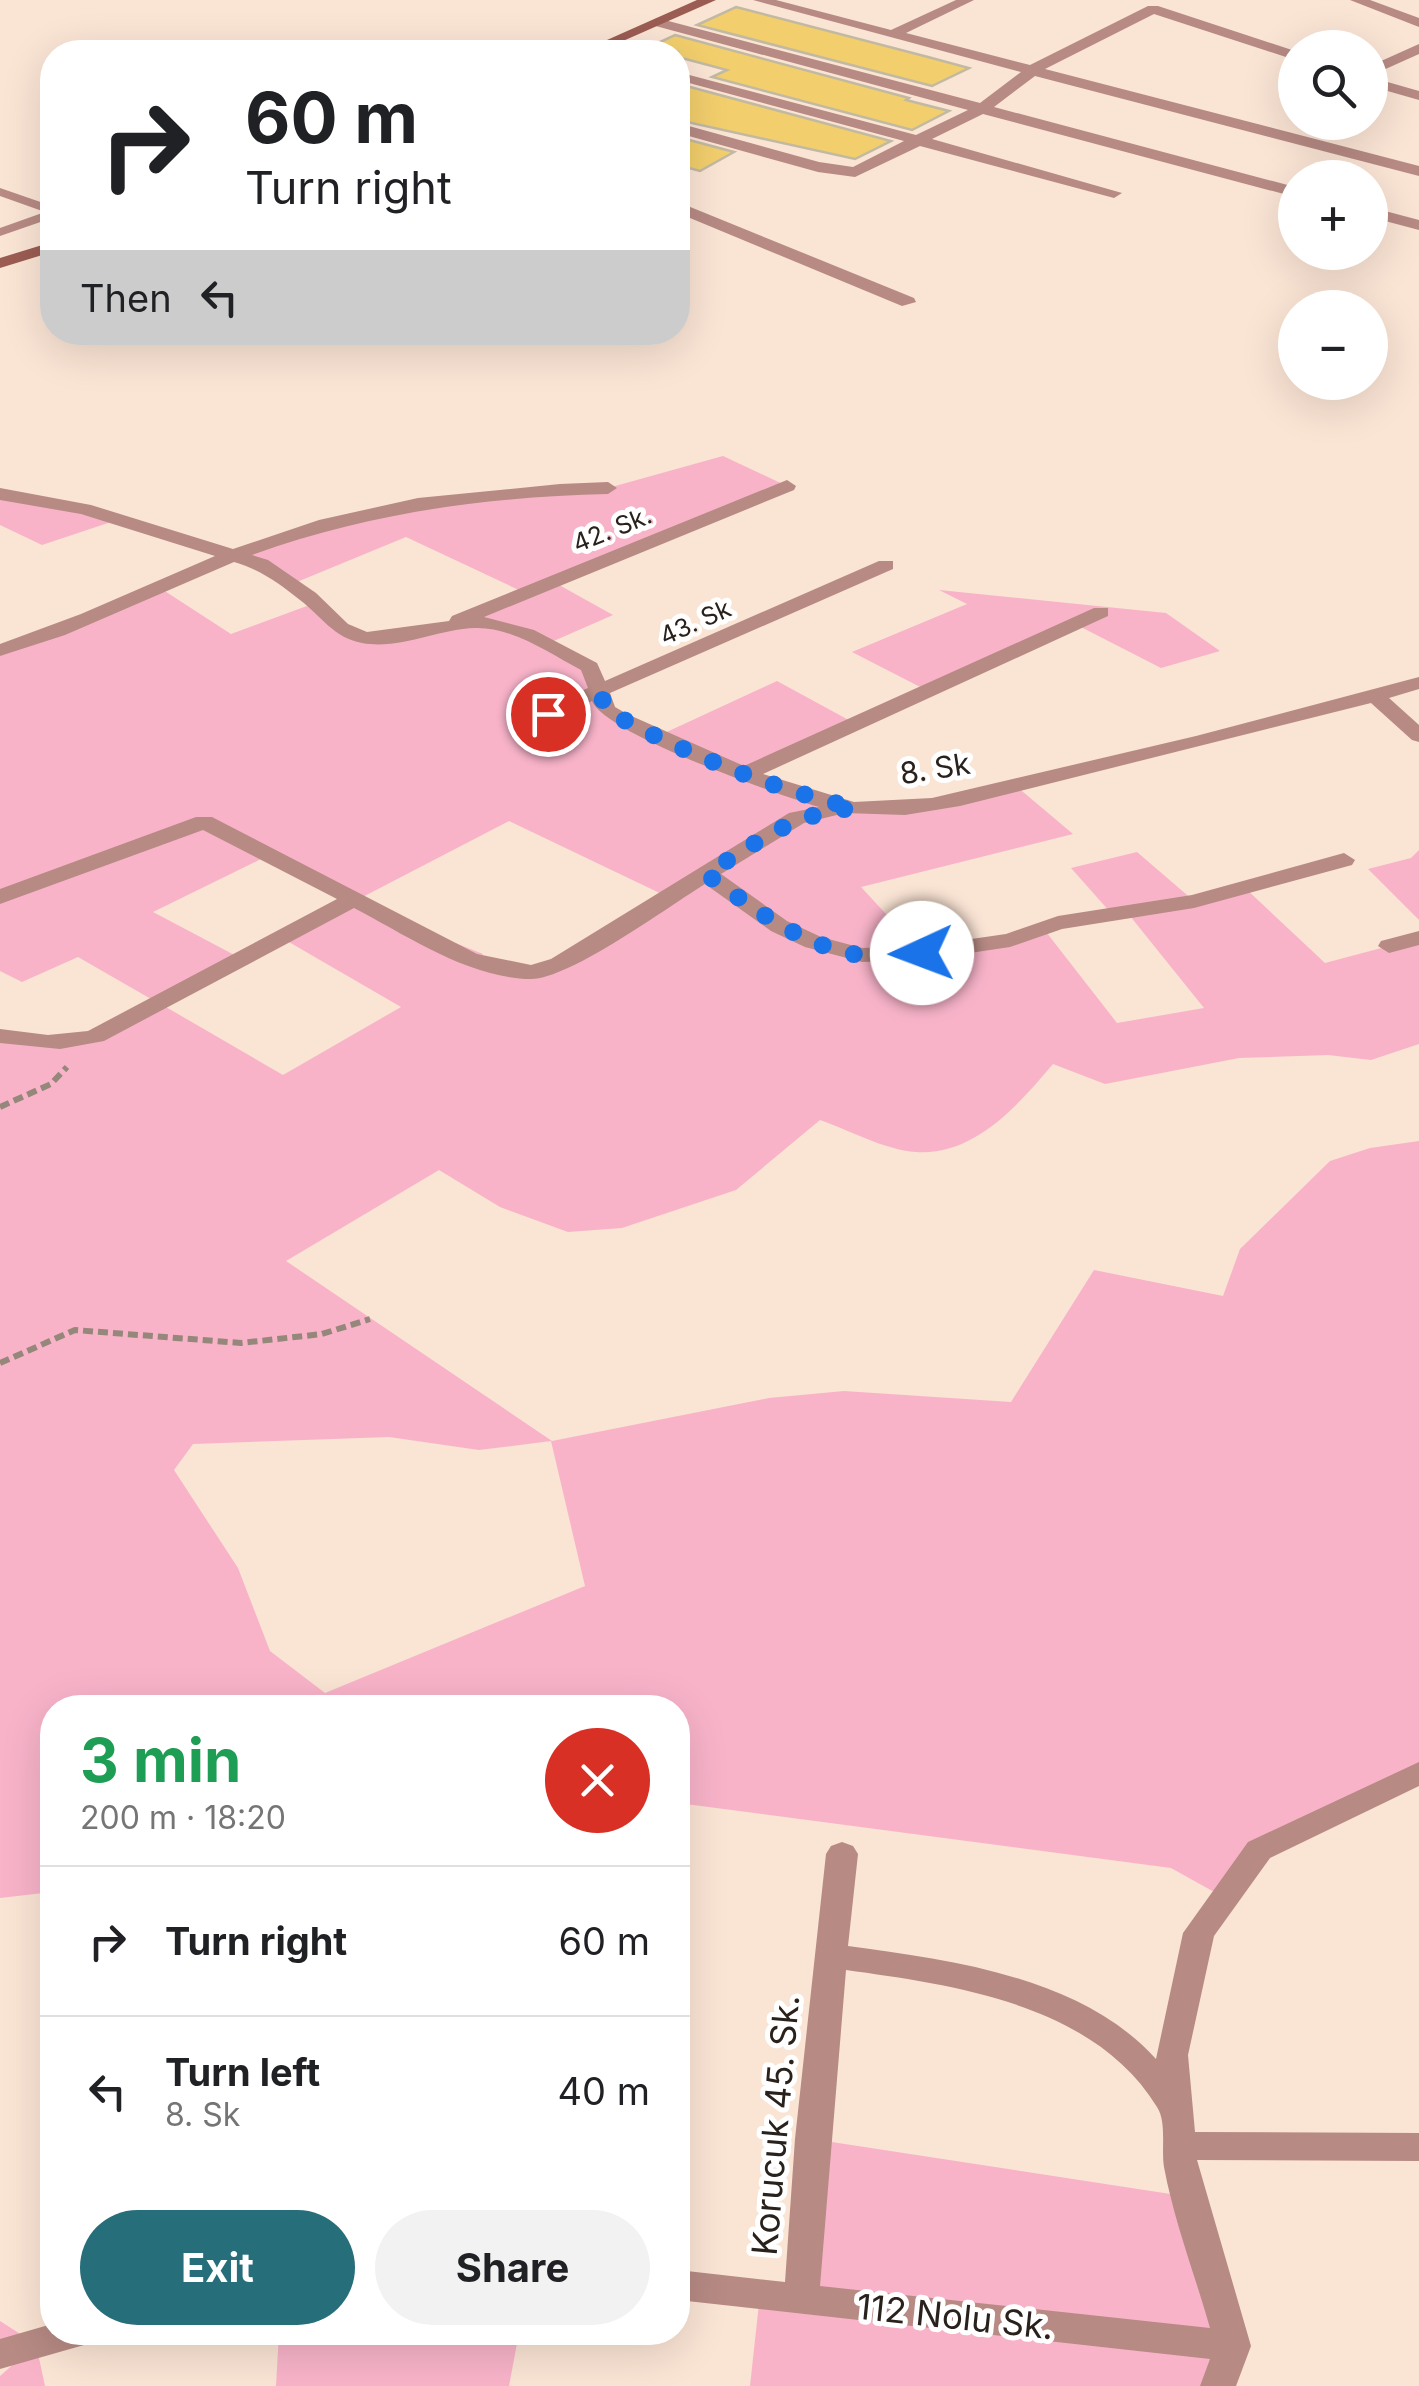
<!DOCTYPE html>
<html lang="en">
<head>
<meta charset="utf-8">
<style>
	body { margin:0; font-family:Inter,sans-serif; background:#f2f2f2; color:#202124; height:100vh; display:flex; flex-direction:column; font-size:38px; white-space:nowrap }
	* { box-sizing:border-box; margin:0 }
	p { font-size:32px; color:#757577 }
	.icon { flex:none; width:55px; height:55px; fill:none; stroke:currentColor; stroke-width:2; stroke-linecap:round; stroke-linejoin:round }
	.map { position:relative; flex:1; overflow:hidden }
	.panel { position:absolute; left:40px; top:1695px; width:650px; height:650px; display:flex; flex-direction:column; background:#fff; border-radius:40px; box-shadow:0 10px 40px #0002 }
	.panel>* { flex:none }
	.top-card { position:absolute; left:40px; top:40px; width:650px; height:305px; border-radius:40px; box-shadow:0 10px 40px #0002; background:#fff; color:#202124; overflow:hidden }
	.controls { position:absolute; left:1278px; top:30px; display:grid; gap:20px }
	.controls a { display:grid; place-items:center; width:110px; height:110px; border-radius:50%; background:#fff; box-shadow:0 10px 40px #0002; font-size:50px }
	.pin { position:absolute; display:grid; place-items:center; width:85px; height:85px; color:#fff; margin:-42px; border:5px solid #fff; border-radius:50%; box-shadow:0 2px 10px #0007 }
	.me { position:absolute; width:110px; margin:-55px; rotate:268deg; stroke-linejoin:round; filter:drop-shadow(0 0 8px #0008) }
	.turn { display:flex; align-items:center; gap:35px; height:210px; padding:0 40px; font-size:45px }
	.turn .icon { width:130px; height:130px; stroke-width:2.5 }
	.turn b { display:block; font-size:70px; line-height:85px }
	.then { display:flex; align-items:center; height:95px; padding:0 40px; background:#0003; gap:20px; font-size:38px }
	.round { display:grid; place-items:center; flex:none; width:105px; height:105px; border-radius:52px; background:#f2f2f2 }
	.headline { display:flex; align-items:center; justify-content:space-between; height:170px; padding:0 40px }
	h1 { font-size:60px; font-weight:700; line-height:75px; color:#1e9e55 }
	.cta { display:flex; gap:20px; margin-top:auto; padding:20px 40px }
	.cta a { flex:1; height:115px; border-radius:60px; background:#266e7a; color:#fff; font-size:40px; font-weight:700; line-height:115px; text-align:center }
	.cta a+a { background:#f2f2f2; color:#202124 }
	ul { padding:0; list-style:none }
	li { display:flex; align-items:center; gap:30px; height:150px; padding:0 40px; border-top:2px solid #e0e0e0 }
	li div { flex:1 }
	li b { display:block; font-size:38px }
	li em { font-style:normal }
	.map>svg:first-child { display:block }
	.green { fill:#f8b3c9; fill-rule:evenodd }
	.building { fill:#f2ce6c; stroke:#c2b9a3; stroke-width:2.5 }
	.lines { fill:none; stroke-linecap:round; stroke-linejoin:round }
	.path { stroke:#96877b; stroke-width:6; stroke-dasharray:10 5; stroke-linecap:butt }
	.lane { fill:#b78a84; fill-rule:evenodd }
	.street { fill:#b78a84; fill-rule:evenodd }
	.secondary { fill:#9b5c53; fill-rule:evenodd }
	.route { stroke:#1a73e8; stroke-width:18; stroke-dasharray:0 32.4 }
	.labels { text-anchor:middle; stroke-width:10; stroke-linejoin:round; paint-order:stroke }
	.far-street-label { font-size:25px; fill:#29211b; stroke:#fff }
	.street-label { font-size:30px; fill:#29211b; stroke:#fff }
	.near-street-label { font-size:35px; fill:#29211b; stroke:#fff }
</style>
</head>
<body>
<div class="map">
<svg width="1419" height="2386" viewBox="0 0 1419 2386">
	<rect width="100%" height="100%" fill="#fae4d4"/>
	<!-- green -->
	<path class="green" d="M723 456 787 486 552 581 613 615 549 643 590 667 606 710 658 736 777 681 856 724 751 772 814 799 905 807 1016 786 1073 834 861 887 922 953 1043 928 1117 1023 1204 1008 1126 911 1111 913 1071 868 1137 852 1194 901 1244 887 1325 963 1419 938V1044L1371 1060 1328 1055 1239 1058 1105 1084 1053 1064C1019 1104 975 1156 916 1152 885 1150 849 1130 820 1120L736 1190 622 1228 568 1232 500 1207 439 1170 286 1261 552 1441 769 1398 844 1391 1011 1402 1094 1270 1223 1296 1240 1249 1330 1161 1370 1148 1419 1141V1773L1259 1850 1225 1898 1171 1868 678 1803V1708H52V1892L0 1898V1036L69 1043 158 1003 78 957 22 982 0 971V650L157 586 231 634 315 603 364 638 448 624 521 591 406 537 292 584 234 555 373 510 608 488ZM509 821 668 897 532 972 477 961 483 954 353 902ZM267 856 350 902 282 938 401 1007 283 1075 159 1003 242 959 153 912ZM389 1437 479 1450 551 1441 585 1586 325 1693 270 1651 238 1568 174 1470 193 1444Z
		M0 494 120 519 42 545 0 525Z
		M939 590 1166 613 1220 651 1161 668 1075 624 928 691 852 652 967 604Z
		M1419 850V920L1368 869 1411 858Z
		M812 2139 1190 2197 1233 2346 1218 2386H750L760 2294 800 2301Z
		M0 2321 36 2344 45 2386H0V2376L34 2346 0 2354Z
		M279 2333V2332L519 2333 509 2386H276Z"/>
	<!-- building -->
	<path class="building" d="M736 7 928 57 969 68 932 86 697 25Z
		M675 35 909 98 906 100 949 111 912 130 712 77 727 70 678 57V52L645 49Z
		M690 87 891 141 855 159 678 120V93Z
		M678 137 734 152 700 171 678 165Z"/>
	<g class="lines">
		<!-- path -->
		<path class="path" d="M0 1107 51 1084 67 1067
			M0 1363 75 1330 241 1343 322 1334 370 1319"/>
		<!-- lane -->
		<path class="lane" d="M0 188 52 206V218L0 236V228L45 212 0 196Z"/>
		<!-- street -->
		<path class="street" d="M753 0H776L891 30 956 0H974L906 33 1030 65 1148 6H1158L1295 51V60L1154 14 1045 69 1419 166V176L1035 76 994 107 1295 187V197L983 114 932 139 1122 193 1114 198 920 146 855 177 818 172 678 133V123L819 162 853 167 904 141 678 80V72L916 135 968 110 652 25 650 22 657 18 980 103 1021 72Z
			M1350 0H1370L1419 18V27Z
			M1419 44V54L1370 76V66Z
			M589 48 596 52H580L582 49Z
			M1370 77 1419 91V100L1370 86Z
			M678 202 914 298 916 302 902 306 678 213Z
			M1370 207 1419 220V230L1370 217Z
			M787 480 796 486 794 490 484 617 534 630 597 663 605 681 879 561H893V569L610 693 615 707 627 714 744 766 1094 608H1108V616L763 774 854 802 932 798 1196 736 1419 677V689L1389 698 1419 725V742L1412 740 1371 703 960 806 905 815 845 813 804 823 721 874 787 921 821 937 862 948 923 946 1006 934 1058 916 1192 895 1344 853 1355 860 1352 865 1194 908 1062 929 1010 947 923 960 862 962 805 947 771 931 705 884C669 906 570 979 531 979 468 978 408 936 354 908L104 1041 60 1049 0 1043V1029L48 1035 88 1031 337 899 203 830 0 904V889L196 817H212L477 954 531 965 551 959 789 813 819 807C779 795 605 734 592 701L530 728H516V720L588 688 581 670C549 653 513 627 475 628 438 629 400 650 362 643 334 638 321 616 300 600 280 584 259 569 234 562L65 635 0 656V644L81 614 215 556 81 514 0 500V488L91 505 233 549 319 520 418 498 560 484 608 482 617 488 608 494C485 497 368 513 252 555L268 560 316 593 348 624 367 632 449 621 452 616Z
			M1419 931V945L1389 953 1378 946 1381 941Z
			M1419 1762V1786L1270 1858 1214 1936 1188 2055 1195 2132 1419 2133V2161L1197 2160 1251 2346 1236 2386H1200L1210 2359 678 2300V2270L785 2282 795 2139 826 1854 831 1846 842 1842 853 1846 858 1854 848 1946C952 1960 1082 1977 1156 2059L1183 1933 1248 1842ZM846 1970C954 1985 1094 2004 1157 2107 1167 2122 1161 2149 1164 2167 1174 2221 1195 2275 1210 2328L820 2286Z
			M52 2324V2332H95L91 2343 0 2369V2339Z"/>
		<!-- secondary -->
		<path class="secondary" d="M697 0H716L598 52H580Z
			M52 242V252L0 268V258Z"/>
	</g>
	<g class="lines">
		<!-- route -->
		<path class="route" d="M548 714 600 692 606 710C678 751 775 790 856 808 794 812 758 842 706 874 753 908 800 945 859 955 879 958 902 954 922 953"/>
	</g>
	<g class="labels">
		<!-- far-street labels -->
		<g class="far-street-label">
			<text transform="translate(612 529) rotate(-22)" y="9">42. Sk.</text>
			<text transform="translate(695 622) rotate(-24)" y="9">43. Sk</text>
		</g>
		<!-- street labels -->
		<g class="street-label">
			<text transform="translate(935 769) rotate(-9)" y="10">8. Sk</text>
		</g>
		<!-- near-street labels -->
		<g class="near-street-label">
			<text transform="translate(776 2125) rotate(-85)" y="12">Korucuk 45. Sk.</text>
			<text transform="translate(955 2317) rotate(6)" y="12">112 Nolu Sk.</text>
		</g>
	</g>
</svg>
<div class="controls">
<a><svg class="icon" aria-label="search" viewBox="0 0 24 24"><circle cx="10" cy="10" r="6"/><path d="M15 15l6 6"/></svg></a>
<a>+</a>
<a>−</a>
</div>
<div class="pin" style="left:548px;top:714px;background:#d93025"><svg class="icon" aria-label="arrive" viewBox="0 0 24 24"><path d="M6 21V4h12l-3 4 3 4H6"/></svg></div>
<svg class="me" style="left:922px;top:953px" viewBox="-20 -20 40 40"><circle r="19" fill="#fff"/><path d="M0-13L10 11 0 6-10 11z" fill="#1a73e8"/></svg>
<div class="top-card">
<div class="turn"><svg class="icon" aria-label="right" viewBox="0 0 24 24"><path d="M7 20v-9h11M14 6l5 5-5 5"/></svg><div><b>60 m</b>Turn right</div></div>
<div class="then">Then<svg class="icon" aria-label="left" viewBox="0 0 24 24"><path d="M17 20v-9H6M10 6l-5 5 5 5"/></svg></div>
</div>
<section class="panel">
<div class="headline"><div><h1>3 min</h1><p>200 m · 18:20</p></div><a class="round" style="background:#d93025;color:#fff"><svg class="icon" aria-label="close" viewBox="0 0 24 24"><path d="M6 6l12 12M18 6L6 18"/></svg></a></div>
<ul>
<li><svg class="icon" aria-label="right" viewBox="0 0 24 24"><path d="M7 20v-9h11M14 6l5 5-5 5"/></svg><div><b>Turn right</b></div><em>60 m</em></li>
<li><svg class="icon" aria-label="left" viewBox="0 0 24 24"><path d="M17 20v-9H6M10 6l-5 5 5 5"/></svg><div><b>Turn left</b><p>8. Sk</p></div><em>40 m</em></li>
</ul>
<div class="cta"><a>Exit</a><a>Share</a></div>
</section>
</div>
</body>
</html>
